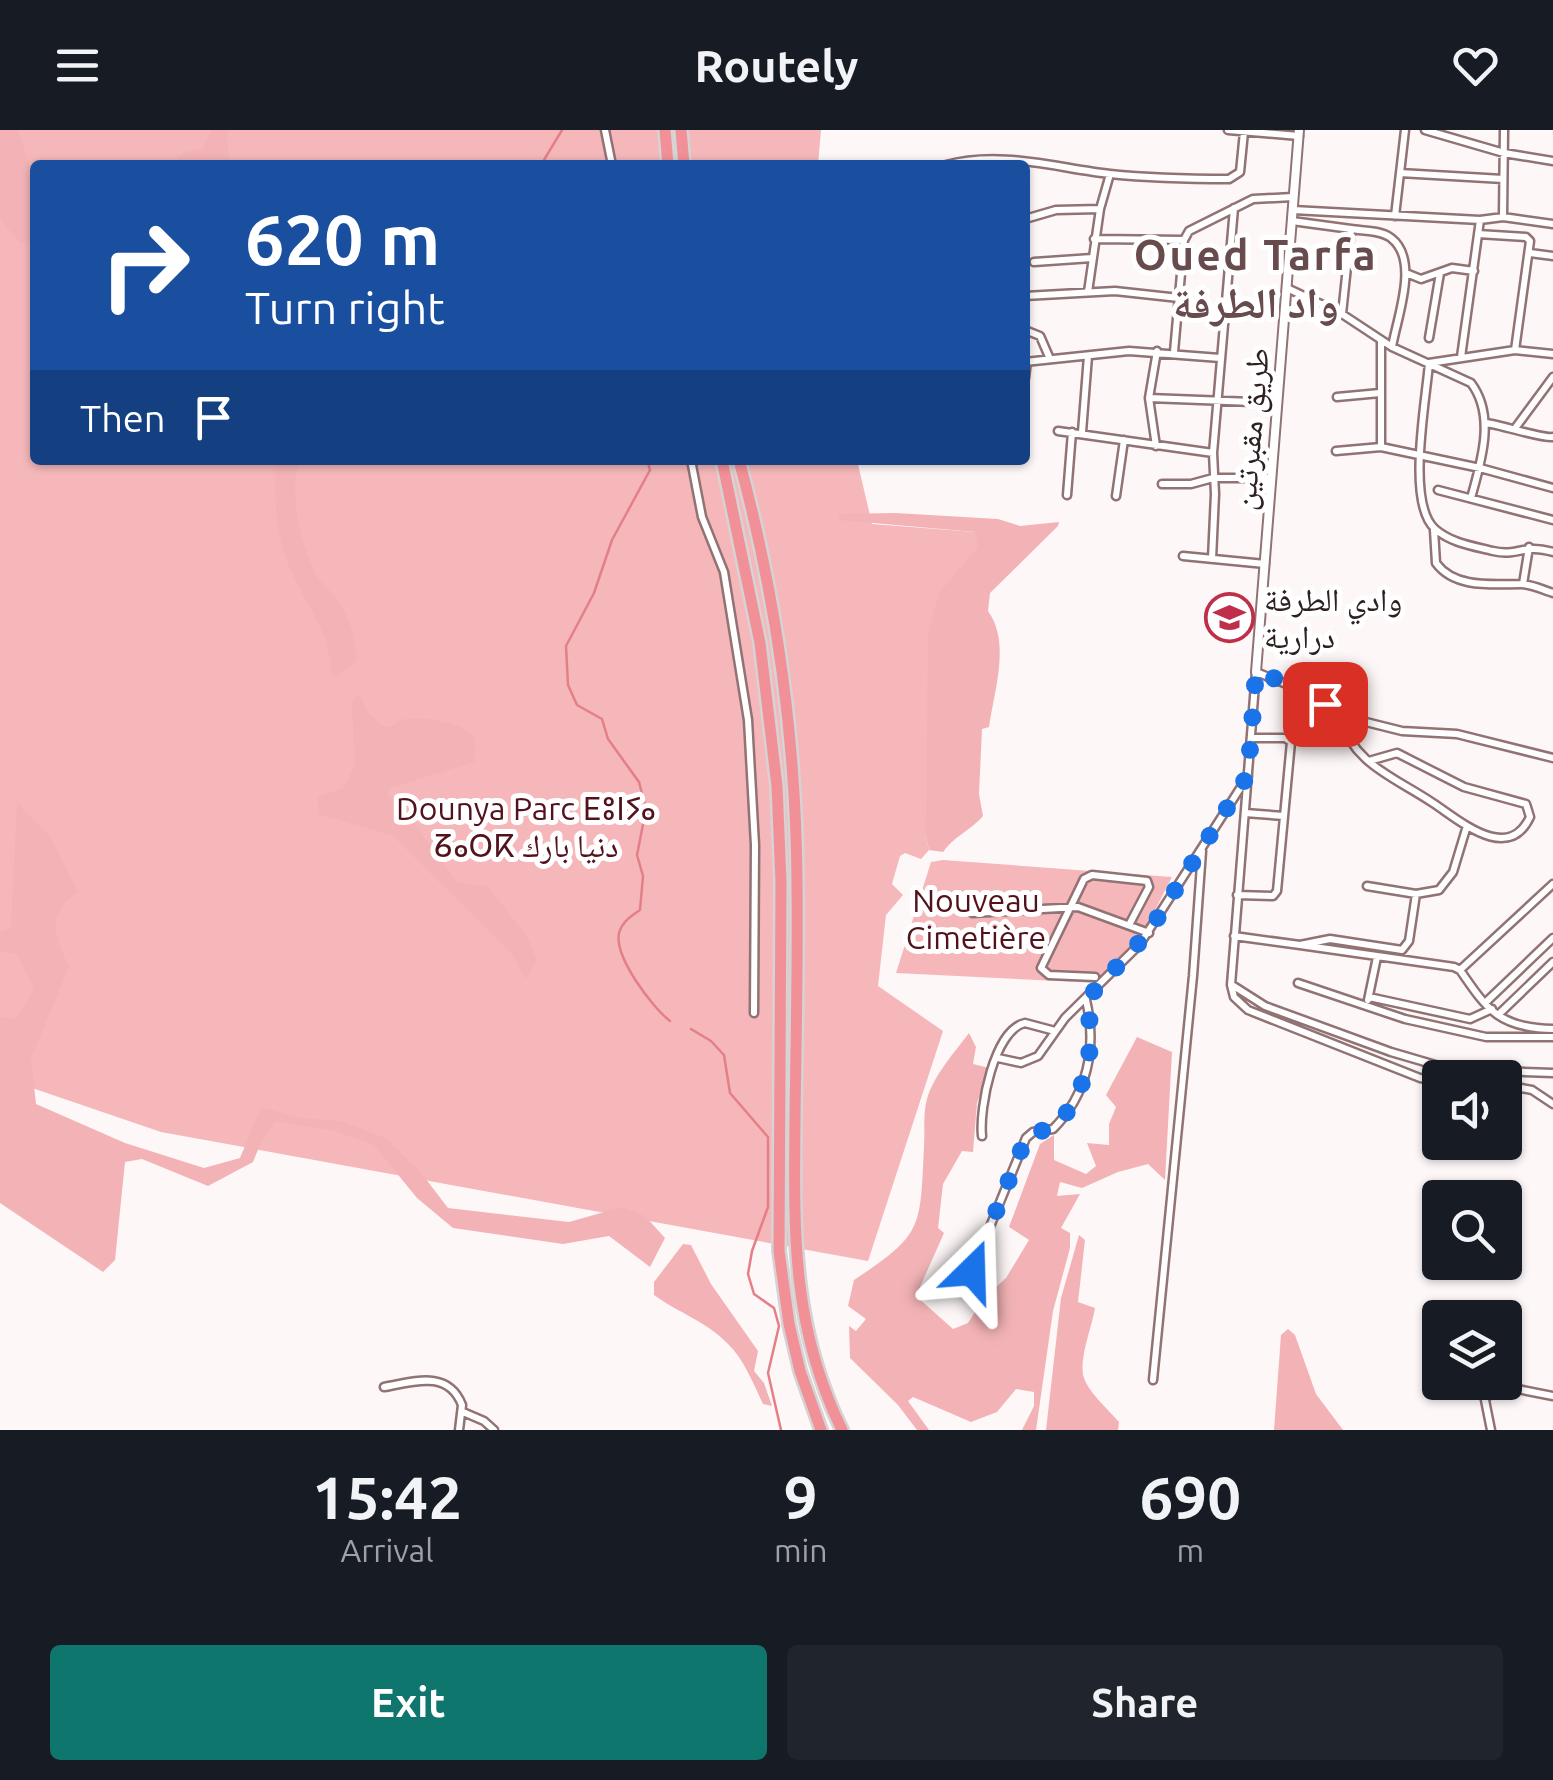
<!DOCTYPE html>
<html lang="en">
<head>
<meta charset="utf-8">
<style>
	body { margin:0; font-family:Ubuntu,"Noto Naskh Arabic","Noto Sans Tifinagh",sans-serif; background:#20242c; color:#f1f3f6; height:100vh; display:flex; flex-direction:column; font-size:38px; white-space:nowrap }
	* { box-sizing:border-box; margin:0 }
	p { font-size:32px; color:#9ea1a6 }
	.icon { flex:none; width:55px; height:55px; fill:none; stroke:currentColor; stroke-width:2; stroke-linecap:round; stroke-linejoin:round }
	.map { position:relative; height:1300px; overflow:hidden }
	.panel { display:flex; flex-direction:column; background:#171b24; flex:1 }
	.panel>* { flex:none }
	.hud { position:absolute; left:30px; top:30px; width:1000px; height:305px; border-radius:10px; box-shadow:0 2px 8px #0004; background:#1a4fa0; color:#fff; overflow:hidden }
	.controls { position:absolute; left:1422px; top:930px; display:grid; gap:20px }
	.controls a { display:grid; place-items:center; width:100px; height:100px; border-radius:10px; background:#171b24; box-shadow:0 2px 8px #0004; font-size:50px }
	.pin { position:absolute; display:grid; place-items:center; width:85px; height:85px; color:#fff; margin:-42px; border-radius:20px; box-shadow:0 5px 15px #0006 }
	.me { position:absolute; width:110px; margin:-55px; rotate:22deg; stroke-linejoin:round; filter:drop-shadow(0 0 8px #0008) }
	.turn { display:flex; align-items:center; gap:35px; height:210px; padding:0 50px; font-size:45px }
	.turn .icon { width:130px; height:130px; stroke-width:2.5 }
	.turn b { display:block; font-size:70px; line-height:85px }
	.then { display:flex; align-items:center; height:95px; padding:0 50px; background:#0003; gap:20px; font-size:38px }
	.eta { display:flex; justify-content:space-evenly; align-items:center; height:170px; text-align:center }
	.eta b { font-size:60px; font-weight:600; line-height:70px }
	.action { display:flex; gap:20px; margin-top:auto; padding:20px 50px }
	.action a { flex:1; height:115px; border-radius:10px; background:#0f766e; color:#fff; font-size:40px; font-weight:600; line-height:115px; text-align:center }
	.action a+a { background:#20242c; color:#f1f3f6 }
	header { display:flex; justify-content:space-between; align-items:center; height:130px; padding:0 50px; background:#171b24; font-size:45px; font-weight:600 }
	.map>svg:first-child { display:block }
	.green { fill:#f5b7ba }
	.forest { fill:#f3b3b6 }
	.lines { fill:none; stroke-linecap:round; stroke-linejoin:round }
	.stream { stroke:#e47f87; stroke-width:2.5 }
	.minor-casing { stroke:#917374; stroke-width:11 }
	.tertiary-casing { stroke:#917374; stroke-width:12 }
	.motorway-casing { stroke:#d5d3d3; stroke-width:16 }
	.minor { stroke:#fff; stroke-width:6 }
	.tertiary { stroke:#fff; stroke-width:8 }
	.motorway { stroke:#f29097; stroke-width:11 }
	.route { stroke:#1a73e8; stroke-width:18; stroke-dasharray:0 32.4 }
	.labels { text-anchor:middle; stroke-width:10; stroke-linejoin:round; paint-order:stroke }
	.street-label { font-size:32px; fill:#2e2122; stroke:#fff }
	.poi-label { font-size:32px; fill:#2e2122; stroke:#fff; text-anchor:start }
	.park-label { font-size:32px; fill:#52121c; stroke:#fff }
	.district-label { font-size:42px; font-weight:bold; letter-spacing:2.5px; fill:#684c4d; stroke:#fff }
</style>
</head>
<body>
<header><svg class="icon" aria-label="menu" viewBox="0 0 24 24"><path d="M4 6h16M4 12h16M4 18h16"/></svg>Routely<svg class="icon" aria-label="heart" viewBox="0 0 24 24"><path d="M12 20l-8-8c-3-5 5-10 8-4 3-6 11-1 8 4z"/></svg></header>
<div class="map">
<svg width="1553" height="1300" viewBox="0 0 1553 1300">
	<rect width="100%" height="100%" fill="#fef7f7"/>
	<!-- green -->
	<path class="green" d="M0 0H821L818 35H35V330H857L872 394 975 402 992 408 926 706 929 720 921 729 905 723 900 726 892 754 903 765 886 785 878 856 943 901 868 1131 161 1002 0 947Z
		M943 730 1172 747 1140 809 1100 853 896 843 931 732Z"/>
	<!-- forest -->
	<path class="forest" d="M0 0H18L35 53V109L20 113 0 89Z
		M211 0H229L227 11 230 35H178V27L187 21 203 19Z
		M276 330H300C287 359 302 423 319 449 325 457 334 463 339 472 351 491 356 509 356 531L335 547 331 542C330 496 298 467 285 425 274 393 275 363 276 330Z
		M895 383 998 389 1020 396 1059 392 1058 396 990 463 988 481C1011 513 994 561 989 597L982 599 979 664 983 686C970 701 954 706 943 722L929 720 926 706 928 504 939 463 978 417 975 402 839 390V384Z
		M360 566 368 582 384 597C395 597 395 591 405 589 420 586 468 593 474 608 477 615 475 625 474 632L390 658 387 664 406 682 458 753 488 756 528 808 537 831 526 849 510 822 392 705 318 684V667L343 658 355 636 352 575 355 567Z
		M17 672 51 708 78 762C45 787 54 803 69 837L31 928 36 974 125 1013 204 1038 240 1028 261 977 300 988 341 991 385 1008 419 1040 448 1078 569 1092 622 1077 645 1086 665 1108 650 1137 609 1106 563 1114 453 1098 417 1068 373 1014 331 1000 275 991 262 1010 253 1032 208 1056 142 1029 125 1032 115 1130 103 1142 0 1073V887L16 889 34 859 17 824 0 821V802L11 798Z
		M969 903 976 917 973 934 989 938 977 973 973 1022 962 1021 943 1054 938 1098 944 1103 916 1166 953 1199 968 1193 984 1168 1006 1148 1029 1110 1009 1097 1040 1014 1054 1005V1030L1086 1044 1096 1036 1087 1013 1109 1015V994L1116 977 1106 965 1137 907 1172 922 1165 1050 1148 1034 1118 1042 1082 1058 1060 1052 1057 1066 1080 1064 1061 1098 1070 1103V1118L1053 1181 1036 1300H1022L1034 1276V1262L1016 1259 997 1282 971 1292 913 1267 908 1271 929 1300H917L898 1275 850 1228 849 1196 856 1201 866 1189 848 1176 854 1150C924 1104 920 1098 924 1016 925 1001 923 983 927 969 934 945 954 923 969 903Z
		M1079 1105 1085 1110 1078 1172 1095 1178C1092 1197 1078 1231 1084 1248 1089 1263 1109 1280 1119 1292L1118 1300H1046L1061 1168Z
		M683 1114 691 1115 711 1154 758 1221 754 1241 764 1253 772 1276 763 1274C753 1253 744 1229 727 1213 707 1192 677 1182 654 1165V1152Z
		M1288 1199 1295 1205 1316 1264 1343 1300H1274L1281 1205Z"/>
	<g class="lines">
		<!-- stream -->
		<path class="stream" d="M541 35 562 0
			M647 330 650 340 612 410 594 463 566 516 568 555 577 575 602 589 608 609 639 652 646 679 637 725 643 746 640 780C631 786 622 792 619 803 614 827 652 877 670 891
			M691 899 711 911 724 925 730 963 768 1007V1077L752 1121 748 1144 754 1164 774 1178 779 1196 768 1243 781 1300"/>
		<defs>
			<path id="minor" d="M605 0 612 35
				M1228 0 1299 6
				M1425 0 1504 23 1553 31
				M946 35C1000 20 1057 38 1110 44 1149 48 1190 49 1229 49L1240 42 1244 2
				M1400 43 1503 49
				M1293 80 1480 90 1503 87 1504 0
				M1395 86 1405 0
				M1503 87 1553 94
				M1025 89 1056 80 1100 79
				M1292 91 1351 99
				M1478 104 1526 107 1530 111 1515 220
				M1094 109 1184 110
				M1530 123 1553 126
				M1034 132 1092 128
				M1406 143 1421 149 1452 138 1474 141
				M1289 159 1342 184 1392 217 1471 253C1496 286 1481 332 1471 368
				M1088 162 1100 79 1110 44
				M1025 166 1115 161 1179 168
				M1342 184 1351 99C1363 101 1381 100 1391 108 1420 130 1397 187 1392 217
				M1025 200 1040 206 1050 229
				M1429 208 1440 143
				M1381 211V317L1480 338 1553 358
				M1174 222 1184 110 1189 101 1253 69 1293 67
				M1553 224 1515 220 1429 233C1426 272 1406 373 1435 399 1451 413 1473 416 1493 421 1519 427 1523 413 1553 422
				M1461 227 1480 90
				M1025 232 1129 221 1220 228
				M1025 248 1027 231
				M1337 267 1380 263
				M1149 268 1277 273
				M1486 293C1502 295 1543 309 1553 307
				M1516 297 1553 247
				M1058 301 1213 323
				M1082 302 1088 226
				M1156 316 1149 268 1157 221
				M1336 321 1381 317
				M691 330 702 387 724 442 748 590 755 715 754 883
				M1162 354H1191L1213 348H1271
				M1438 360 1553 390
				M1067 365 1072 302
				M1116 366 1124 310
				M1434 400 1436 433C1455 459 1493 454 1521 454 1532 454 1543 460 1553 463
				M1183 426 1265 434
				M1212 429 1215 364 1213 323 1234 78
				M1523 454 1529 417
				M1338 585C1355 636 1393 646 1433 673 1459 690 1508 734 1530 687L1526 674 1464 657 1397 623 1369 631
				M1245 683 1284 686
				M1367 756 1416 764 1439 760 1453 742 1466 699
				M1237 765 1273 766 1277 761 1291 612 1285 608H1252
				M972 783 1078 777 1149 803
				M1234 806 1300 815 1330 809 1402 820 1409 811 1416 764
				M1300 815 1454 837 1460 840C1488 881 1500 898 1553 899
				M1460 840 1553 754
				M1095 847 1049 845 1041 838 1084 749 1092 745 1147 751 1149 757 1129 795
				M1298 853 1405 889 1486 907H1553
				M1232 855 1265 876 1391 922 1449 939 1553 943
				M1369 867 1470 889 1492 879
				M1368 870 1377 827
				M1485 873 1553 808
				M1498 885 1553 832
				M998 928 1021 933 1038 926 1065 888 1140 814 1248 646
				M1440 951 1420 948 1248 880 1234 867 1231 855 1256 542 1312 564 1338 585 1402 601 1457 604 1553 628
				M1505 955 1532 960 1553 974
				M982 1006C979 978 994 900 1025 893L1055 901
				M972 1141 1026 1008 1033 1002 1053 999C1088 964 1097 917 1086 870
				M1153 1250 1193 846 1202 721
				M384 1257C413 1252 448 1239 462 1275L459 1300
				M463 1282 484 1291 494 1300
				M1491 1300 1485 1270 1492 1259 1507 1257 1553 1266"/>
			<path id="tertiary" d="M1256 542 1299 0"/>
			<path id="motorway" d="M665 0 668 35
				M681 0 684 35
				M722 330 760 513 777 656 781 752 779 1121 789 1194 800 1241 821 1300
				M739 330C776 466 796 611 797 752 798 830 796 909 795 988 794 1100 791 1196 842 1300"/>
		</defs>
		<!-- minor casing -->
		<use href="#minor" class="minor-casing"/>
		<!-- tertiary casing -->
		<use href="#tertiary" class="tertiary-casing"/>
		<!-- motorway casing -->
		<use href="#motorway" class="motorway-casing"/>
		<!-- minor -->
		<use href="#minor" class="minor"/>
		<!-- tertiary -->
		<use href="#tertiary" class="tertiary"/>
		<!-- motorway -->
		<use href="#motorway" class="motorway"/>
	</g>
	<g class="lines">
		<!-- route -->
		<path class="route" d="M972 1141 1026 1008 1033 1002 1053 999C1087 964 1097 917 1086 870L1148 803 1248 645 1256 542 1293 555 1325 574"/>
	</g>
	<!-- icons -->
	<defs>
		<symbol id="school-ring" viewBox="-11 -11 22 22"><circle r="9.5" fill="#fff" stroke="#c02f49" stroke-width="1.5"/><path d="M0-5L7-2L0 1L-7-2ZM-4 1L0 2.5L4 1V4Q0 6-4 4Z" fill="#c02f49"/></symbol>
	</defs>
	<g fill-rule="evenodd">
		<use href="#school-ring" x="1202" y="460" width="55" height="55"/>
	</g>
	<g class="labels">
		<!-- street labels -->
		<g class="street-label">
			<text transform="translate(1251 299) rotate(-85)" y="11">طريق مقبرتين</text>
		</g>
		<!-- poi labels -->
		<g class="poi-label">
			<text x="1264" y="481">وادي الطرفة<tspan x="1264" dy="37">درارية</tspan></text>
		</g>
		<!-- park labels -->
		<g class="park-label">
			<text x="526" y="690">Dounya Parc ⴹⵓⵏⵢⴰ<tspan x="526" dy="37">ⵒⴰⵔⴽ دنيا بارك</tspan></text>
			<text x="976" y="782">Nouveau<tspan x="976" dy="37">Cimetière</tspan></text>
		</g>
		<!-- district labels -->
		<g class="district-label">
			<text x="1256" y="140">Oued Tarfa<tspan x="1256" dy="48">واد الطرفة</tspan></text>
		</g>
	</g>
</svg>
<div class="controls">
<a><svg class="icon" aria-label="sound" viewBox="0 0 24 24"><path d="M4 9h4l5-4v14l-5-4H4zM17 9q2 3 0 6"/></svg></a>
<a><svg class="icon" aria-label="search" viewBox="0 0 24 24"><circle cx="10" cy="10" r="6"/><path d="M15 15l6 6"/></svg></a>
<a><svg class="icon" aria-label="layers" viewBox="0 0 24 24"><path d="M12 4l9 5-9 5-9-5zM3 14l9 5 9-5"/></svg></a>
</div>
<div class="pin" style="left:1325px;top:574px;background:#d93025"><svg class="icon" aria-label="arrive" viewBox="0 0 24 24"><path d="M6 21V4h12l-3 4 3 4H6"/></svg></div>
<svg class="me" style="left:972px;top:1141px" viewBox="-20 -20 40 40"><path d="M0-17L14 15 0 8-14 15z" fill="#1a73e8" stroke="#fff" stroke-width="4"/></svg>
<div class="hud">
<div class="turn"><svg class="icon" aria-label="right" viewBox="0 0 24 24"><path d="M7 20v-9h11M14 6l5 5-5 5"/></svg><div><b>620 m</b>Turn right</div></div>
<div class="then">Then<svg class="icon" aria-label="arrive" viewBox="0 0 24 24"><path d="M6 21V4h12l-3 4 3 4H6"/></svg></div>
</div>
</div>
<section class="panel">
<div class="eta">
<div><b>15:42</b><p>Arrival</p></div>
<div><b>9</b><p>min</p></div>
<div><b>690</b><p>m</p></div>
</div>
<div class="action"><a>Exit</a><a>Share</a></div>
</section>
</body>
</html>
